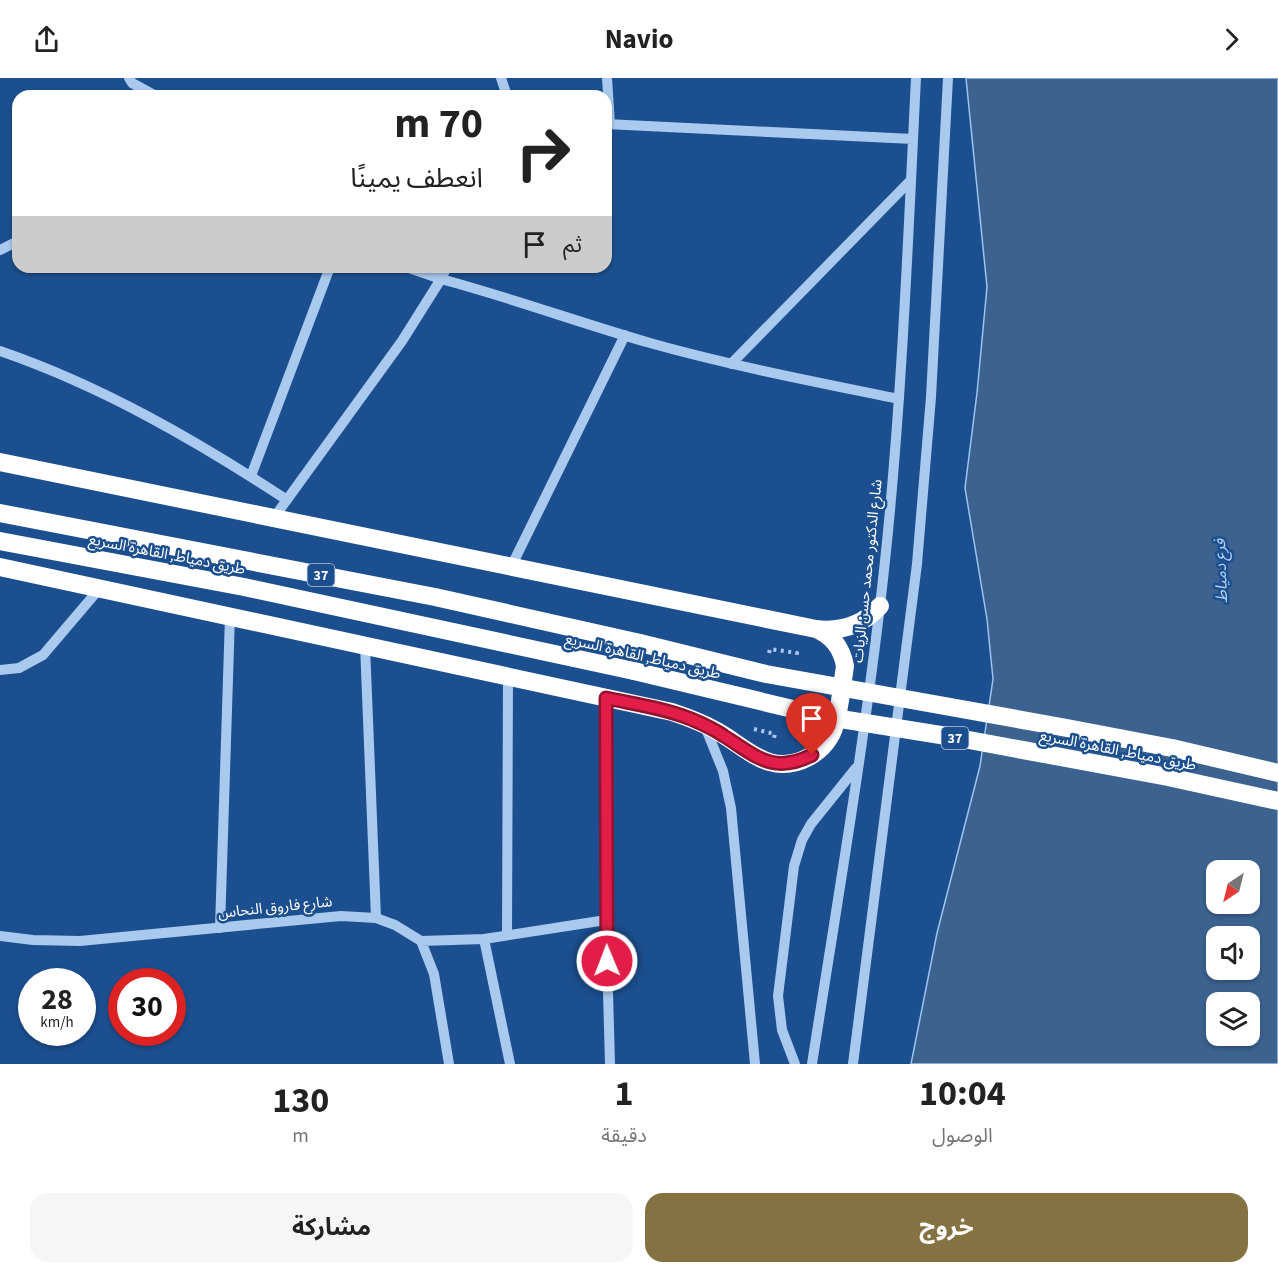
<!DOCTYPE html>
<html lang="ar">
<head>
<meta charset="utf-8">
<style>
	body { margin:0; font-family:"Source Sans 3","Noto Sans Arabic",sans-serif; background:#f6f6f6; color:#222; direction:rtl; height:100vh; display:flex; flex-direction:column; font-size:22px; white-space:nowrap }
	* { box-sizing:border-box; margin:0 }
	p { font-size:20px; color:#767676 }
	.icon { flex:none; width:33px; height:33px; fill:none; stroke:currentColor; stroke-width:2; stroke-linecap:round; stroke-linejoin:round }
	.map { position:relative; height:986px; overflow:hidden; direction:ltr }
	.side { display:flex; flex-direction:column; background:#fff; flex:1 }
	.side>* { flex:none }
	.top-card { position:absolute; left:12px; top:12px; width:600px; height:183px; border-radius:18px; box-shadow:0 2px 4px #0004; direction:rtl; background:#fff; color:#222; overflow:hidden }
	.needle { width:39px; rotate:215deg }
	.tools { position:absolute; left:1206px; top:782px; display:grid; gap:12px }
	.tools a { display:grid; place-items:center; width:54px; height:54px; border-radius:12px; background:#fff; box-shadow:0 2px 4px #0004; font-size:30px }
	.speed { position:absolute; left:18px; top:890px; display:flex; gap:12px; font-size:30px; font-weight:700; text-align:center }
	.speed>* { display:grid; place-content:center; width:78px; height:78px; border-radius:50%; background:#fff; box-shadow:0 2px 4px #0004; line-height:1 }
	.speed small { font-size:15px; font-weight:400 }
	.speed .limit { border:9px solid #d22; background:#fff; color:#111 }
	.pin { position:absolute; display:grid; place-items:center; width:51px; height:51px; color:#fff; margin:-62px -26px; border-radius:50% 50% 50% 0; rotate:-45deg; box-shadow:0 0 6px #0007 }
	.pin .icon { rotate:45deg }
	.me { position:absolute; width:66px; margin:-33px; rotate:359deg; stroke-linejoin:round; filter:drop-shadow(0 0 4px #0008) }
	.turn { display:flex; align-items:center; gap:21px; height:126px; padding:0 30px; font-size:27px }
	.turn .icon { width:78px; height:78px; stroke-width:2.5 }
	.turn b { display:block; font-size:42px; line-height:51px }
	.then { display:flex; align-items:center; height:57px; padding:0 30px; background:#0003; gap:12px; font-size:22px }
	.eta { display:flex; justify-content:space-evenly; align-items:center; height:102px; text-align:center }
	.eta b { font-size:36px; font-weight:700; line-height:42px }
	.button { display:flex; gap:12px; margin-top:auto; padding:12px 30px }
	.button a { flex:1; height:69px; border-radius:18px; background:#857141; color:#fff; font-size:24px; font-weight:700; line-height:69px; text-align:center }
	.button a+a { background:#f6f6f6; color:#222 }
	header { display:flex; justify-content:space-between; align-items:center; height:78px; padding:0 30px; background:#fff; font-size:27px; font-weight:700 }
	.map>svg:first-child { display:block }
	.water { fill:#3c6290; stroke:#9cc4f0; stroke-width:1.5; fill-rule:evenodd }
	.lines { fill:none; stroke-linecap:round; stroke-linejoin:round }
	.path { stroke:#a9c9ee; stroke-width:4; stroke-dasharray:3 4.5; stroke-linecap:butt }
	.minor { stroke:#a9c9ee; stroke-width:10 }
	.highway { stroke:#fff; stroke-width:18 }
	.highway-bridge { stroke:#fff; stroke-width:18 }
	.route-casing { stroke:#92132f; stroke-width:15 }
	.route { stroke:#e11d48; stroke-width:10 }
	.labels { text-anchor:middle; stroke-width:5; stroke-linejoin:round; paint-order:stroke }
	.shield { fill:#1b4f8f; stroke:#bbcadd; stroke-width:1.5 }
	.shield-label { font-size:14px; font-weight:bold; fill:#fff }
	.street-label { font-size:15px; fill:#fff; stroke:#1b4f8f }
	.water-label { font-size:16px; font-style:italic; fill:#b5d3f5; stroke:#1b4f8f }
</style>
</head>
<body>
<header><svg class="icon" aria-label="forward" viewBox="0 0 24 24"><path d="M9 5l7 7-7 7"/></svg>Navio<svg class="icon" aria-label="share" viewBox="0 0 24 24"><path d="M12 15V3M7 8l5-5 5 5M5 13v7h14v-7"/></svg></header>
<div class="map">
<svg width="1278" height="986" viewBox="0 0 1278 986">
	<rect width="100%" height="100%" fill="#1b4f8f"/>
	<!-- water -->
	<path class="water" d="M966 0H1278V986H911L937 855 980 688 993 601 987 541 965 410 977 315 987 209ZM1216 792H1250V825H1216ZM1216 858H1250V891H1216ZM1216 924H1250V957H1216Z"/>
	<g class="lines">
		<!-- path -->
		<path class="path" d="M769 575 770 571 797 575 796 581
			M754 651 775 656 773 664"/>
		<!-- minor -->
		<path class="minor" d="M129 0 132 5 156 18
			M501 0 507 18
			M607 0 610 46
			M606 46 913 61
			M0 172 18 163
			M406 189 441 201 447 189
			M0 273C102 308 197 363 287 422
			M731 286 911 102
			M251 398 330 189
			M273 441 402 263 441 201C512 220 580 245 650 265 732 288 816 304 899 321
			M511 489 625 257
			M365 567 376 840
			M0 592 19 590 43 577 100 510
			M606 620V842L610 986
			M704 646 723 693 731 730 755 986
			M220 850 230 538
			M507 857 508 599
			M0 858 33 862 80 863 341 838 376 840 395 847 421 863 434 896 449 986
			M484 861 510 986
			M421 863 484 861 606 842
			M795 986 782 952 778 918 794 788 802 762 811 746 856 690
			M812 986C838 819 867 651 885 483 902 322 908 161 916 0
			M853 986 917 486 931 319 948 0"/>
		<!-- highway -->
		<path class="highway" d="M0 384 816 551C842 554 863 547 880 528
			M0 435 435 519 640 565
			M0 463 244 509 634 593
			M0 489 672 634C687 639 701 644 715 652 747 669 769 700 809 679 821 672 831 661 835 647 840 629 842 608 845 588 842 571 833 558 816 551"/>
		<!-- highway-bridge -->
		<path class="highway-bridge" d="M640 565 766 596 1067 650 1172 670 1278 695
			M634 593 822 638 953 659 1168 699 1278 723"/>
	</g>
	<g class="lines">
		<defs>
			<path id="route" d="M607 883 606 620C634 626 664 630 691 641 703 646 714 651 724 658 756 678 773 697 812 677"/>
		</defs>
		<!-- route casing -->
		<use href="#route" class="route-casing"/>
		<!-- route -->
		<use href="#route" class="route"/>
	</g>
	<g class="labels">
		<!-- shield labels -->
		<g class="shield">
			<rect x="307.5" y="486" width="27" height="22" rx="4.5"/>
			<rect x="941.5" y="649" width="27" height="22" rx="4.5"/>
		</g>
		<g class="shield-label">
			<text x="321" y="502">37</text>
			<text x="955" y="665">37</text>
		</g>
		<!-- street labels -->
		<g class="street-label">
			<text transform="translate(167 476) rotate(11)" y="5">طريق دمياط, القاهرة السريع</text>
			<text transform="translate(867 493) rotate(-84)" y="5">شارع الدكتور محمد حسن الزيات</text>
			<text transform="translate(643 578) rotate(13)" y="5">طريق دمياط, القاهرة السريع</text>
			<text transform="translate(1118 672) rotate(11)" y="5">طريق دمياط, القاهرة السريع</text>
			<text transform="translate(275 829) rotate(-6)" y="5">شارع فاروق النحاس</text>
		</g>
		<!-- water labels -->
		<g class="water-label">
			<text transform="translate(1220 493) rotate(-92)" y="6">فرع دمياط</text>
		</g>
	</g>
</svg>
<div class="tools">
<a><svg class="needle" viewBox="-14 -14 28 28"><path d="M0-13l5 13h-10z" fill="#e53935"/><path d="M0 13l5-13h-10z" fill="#767676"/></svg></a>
<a><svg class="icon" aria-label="sound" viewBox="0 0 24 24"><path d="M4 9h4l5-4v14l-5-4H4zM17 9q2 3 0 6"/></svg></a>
<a><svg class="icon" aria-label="layers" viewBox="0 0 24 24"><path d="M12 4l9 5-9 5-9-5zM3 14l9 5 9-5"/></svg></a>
</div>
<div class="speed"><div>28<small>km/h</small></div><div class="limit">30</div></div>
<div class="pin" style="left:812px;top:677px;background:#d93025"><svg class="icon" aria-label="arrive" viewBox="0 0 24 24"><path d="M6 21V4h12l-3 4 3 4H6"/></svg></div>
<svg class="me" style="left:607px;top:883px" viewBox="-20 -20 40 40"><circle r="17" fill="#e11d48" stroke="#fff" stroke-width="3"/><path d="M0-11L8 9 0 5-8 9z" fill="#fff"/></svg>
<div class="top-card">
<div class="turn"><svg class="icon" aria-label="right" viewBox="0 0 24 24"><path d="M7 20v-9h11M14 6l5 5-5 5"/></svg><div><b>70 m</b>انعطف يمينًا</div></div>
<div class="then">ثم<svg class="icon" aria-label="arrive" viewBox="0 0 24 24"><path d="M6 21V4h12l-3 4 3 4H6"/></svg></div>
</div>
</div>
<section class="side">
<div class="eta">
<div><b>10:04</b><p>الوصول</p></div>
<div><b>1</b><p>دقيقة</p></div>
<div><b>130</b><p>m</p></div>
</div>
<div class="button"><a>خروج</a><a>مشاركة</a></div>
</section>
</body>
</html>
